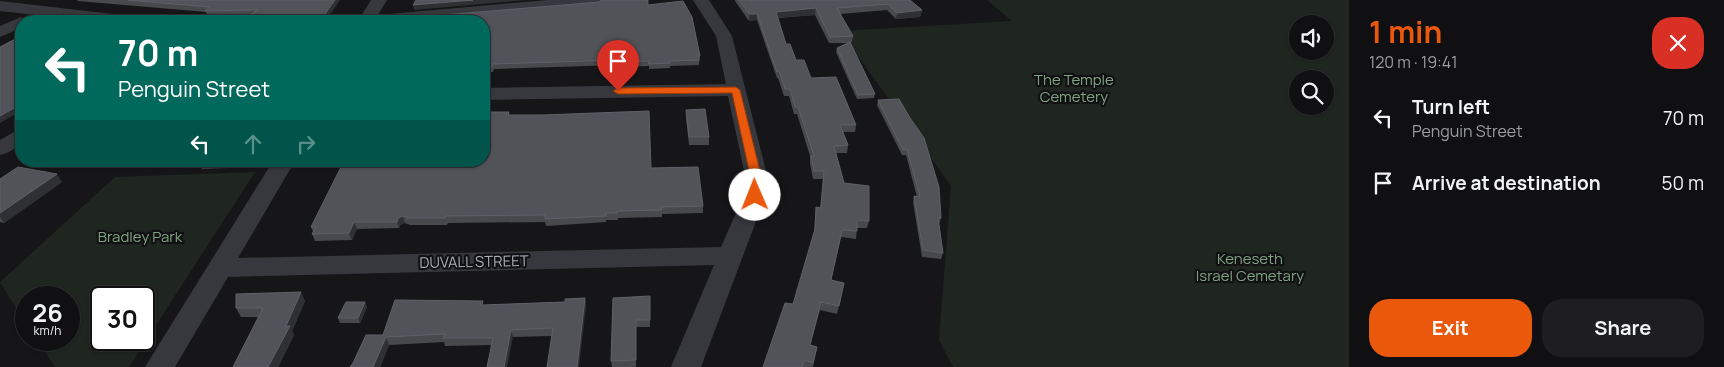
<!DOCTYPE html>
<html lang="en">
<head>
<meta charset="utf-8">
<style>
	body { margin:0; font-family:Manrope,sans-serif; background:#1e1e20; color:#f1f3f6; height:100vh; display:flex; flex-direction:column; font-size:19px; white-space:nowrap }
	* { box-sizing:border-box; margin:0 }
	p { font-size:16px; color:#9c9d9f }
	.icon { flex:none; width:28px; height:28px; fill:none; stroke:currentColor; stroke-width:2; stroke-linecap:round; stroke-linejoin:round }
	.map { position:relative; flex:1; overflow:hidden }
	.side { display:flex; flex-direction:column; background:#101012; width:375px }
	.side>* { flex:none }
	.hud { position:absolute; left:15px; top:15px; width:475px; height:152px; border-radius:20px; box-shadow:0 1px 4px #0004,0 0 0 1px #303032; background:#00695c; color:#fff; overflow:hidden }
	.tools { position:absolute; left:1289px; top:15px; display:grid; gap:10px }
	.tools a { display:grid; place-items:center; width:45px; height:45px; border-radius:50%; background:#101012; box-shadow:0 1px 4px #0004,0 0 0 1px #303032; font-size:25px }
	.speed { position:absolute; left:15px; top:286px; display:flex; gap:10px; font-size:25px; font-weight:700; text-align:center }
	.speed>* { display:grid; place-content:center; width:65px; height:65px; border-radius:50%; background:#101012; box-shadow:0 1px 4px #0004,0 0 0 1px #303032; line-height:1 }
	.speed small { font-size:12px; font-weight:400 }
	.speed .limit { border:2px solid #111; border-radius:8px; background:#fff; color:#111 }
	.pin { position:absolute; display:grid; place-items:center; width:42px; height:42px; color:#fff; margin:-51px -21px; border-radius:50% 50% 50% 0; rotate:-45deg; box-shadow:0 0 5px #0007 }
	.pin .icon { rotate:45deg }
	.me { position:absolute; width:55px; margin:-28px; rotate:359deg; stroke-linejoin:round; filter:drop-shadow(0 0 4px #0008) }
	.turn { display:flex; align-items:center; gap:18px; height:105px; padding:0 20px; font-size:22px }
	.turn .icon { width:65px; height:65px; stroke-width:2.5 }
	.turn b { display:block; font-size:35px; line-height:42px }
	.lanes { display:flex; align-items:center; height:48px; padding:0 20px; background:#0003; justify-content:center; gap:25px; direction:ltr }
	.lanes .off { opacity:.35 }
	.round { display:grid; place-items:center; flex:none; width:52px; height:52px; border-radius:20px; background:#1e1e20 }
	.summary { display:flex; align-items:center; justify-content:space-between; height:85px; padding:0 20px }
	h1 { font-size:30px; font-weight:700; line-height:38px; color:#ea580c }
	.action { display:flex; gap:10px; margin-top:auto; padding:10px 20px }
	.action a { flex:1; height:58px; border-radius:20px; background:#ea580c; color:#fff; font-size:20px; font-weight:700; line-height:58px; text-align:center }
	.action a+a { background:#1e1e20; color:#f1f3f6 }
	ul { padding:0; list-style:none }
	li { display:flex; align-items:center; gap:15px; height:65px; padding:0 20px }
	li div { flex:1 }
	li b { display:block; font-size:19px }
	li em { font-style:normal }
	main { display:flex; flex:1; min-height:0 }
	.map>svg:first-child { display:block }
	.green { fill:#1e261f; fill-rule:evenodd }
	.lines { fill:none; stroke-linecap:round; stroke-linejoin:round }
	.street { fill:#37383d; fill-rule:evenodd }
	.wall { fill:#47494d }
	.shaded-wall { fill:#2f3033 }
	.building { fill:#525359; stroke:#5f6168 }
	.route { fill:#ea580c; stroke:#983908 }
	.labels { text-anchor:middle; stroke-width:4.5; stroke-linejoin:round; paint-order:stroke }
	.park-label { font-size:15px; fill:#7fa381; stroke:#111113 }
	.street-label { font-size:15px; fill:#a8adb8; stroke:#111113 }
</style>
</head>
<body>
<main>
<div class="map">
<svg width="1349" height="367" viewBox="0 0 1349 367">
	<rect width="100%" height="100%" fill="#161618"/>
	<!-- green -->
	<path class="green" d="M987 0H1349V367H953L939 340 951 186 840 31 1012 21ZM1298 24H1325V51H1298ZM1298 79H1325V106H1298Z
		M255 172 129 367H55L37 340H69V298H26V324L0 282 115 177ZM101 298H144V340H101Z"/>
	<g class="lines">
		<!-- street -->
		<path class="street" d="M371 0H387L378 15 547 0H607L604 3 599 5 418 21H358Z
			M693 0H709L732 36 767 175 766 195 701 367H671L714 265 228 277 175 367H145L273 161H295L238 258 721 247 744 195 745 175 728 96 484 100V88L726 84 716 36Z
			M0 1 130 16 136 18 138 21H90L0 11Z
			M21 17 29 21H21V28L0 37V26Z
			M21 130V145L7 153 0 155V140L14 132Z"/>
	</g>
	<!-- wall -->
	<path class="wall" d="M77 0H340L249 16 208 17 206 12 78 1Z
		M735 0H910L922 10 920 17 896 19 887 10 840 14 853 36 852 42H850L875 94 874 98 857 99 836 52 837 48 849 43H829L815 15 778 18 786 44 796 60 811 78 856 125 855 132H843L848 145 847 153H836L844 183 869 221 867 228H857L856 239 841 237 831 280 844 283 837 314 820 310 810 345 817 347 813 367H763L793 304 814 232 816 207 820 208 823 179H813L810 163V156L797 114H794L789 96H784L778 78H777L757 20 749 21 735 1Z
		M648 5 700 56 699 65 670 66V68L649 69V66L619 67V65L494 69 493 72H484V21Z
		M899 99 941 218 939 224 943 253 941 259 922 257 913 202 914 196 917 197 906 155H902L877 105 878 100Z
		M686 110 709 137V145H689L686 118Z
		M509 112V115L651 168 703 206V213L662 214V217L618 218V220H606V222L546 226 545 222 448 223 447 225H410L405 223 400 225 399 228 357 229 352 240 315 241 312 234 313 232 311 227Z
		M199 161H232L228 168 202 169Z
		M0 179 62 182 4 223 0 222Z
		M650 296V327H636V367H612L611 361Z
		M585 298 586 306 552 336 513 337 492 345 445 346 444 342 389 345 380 367H350L383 335 484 305 565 302Z
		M305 301 292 331 294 335 278 367H233L259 317H241L236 308Z
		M367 307 360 323H340L338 318Z"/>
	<!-- shaded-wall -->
	<path class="shaded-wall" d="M335 0H340L326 21H320Z
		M473 0H526L414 10 413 5Z
		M816 8 815 15 775 18 776 12Z
		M922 10 920 17 896 19 897 13Z
		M749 14H757V20L749 21Z
		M21 104V111L0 123V116Z
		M225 161H232L228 168 225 162Z
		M57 174 62 182 4 223 0 217V213Z
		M403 216 405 223 400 225 399 228 397 222 398 218Z
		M354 222 357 229 352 240 349 233Z
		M301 292 305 301 292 331 294 335 278 367H268Z
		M585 298 586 306 579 367H577Z
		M365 302 367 307 360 323 358 318Z
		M821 302 820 310 808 353 810 345Z
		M511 330 513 337 507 367H504Z
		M386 337 389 345 380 367H373Z"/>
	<!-- building -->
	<path class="building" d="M128 0H335L320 21H241L258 10 205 11 210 7Z
		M416 0H473L413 5Z
		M602 0H648V5L683 1 692 17 700 56H698L699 60 670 61V63L649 64 648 61 619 62V60L493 64 492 67H484V21H405L407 18 599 2Z
		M739 0H910L922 10 897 13 888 4 837 8 853 36 830 37 816 8 776 12 786 44H790L796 60H804L811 78 836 77 856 125H840L848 145 834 146 844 183 869 186V221L857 220V231L842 230 831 280 844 283 839 306 821 302 810 345 817 347 813 363 804 360 802 367H763L785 303 793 304 815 229 816 207 821 208 824 171H814L811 156H814L798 107H795L790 89H785L779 71 777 72 757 14H749Z
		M21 36V104L0 116V47Z
		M850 42 875 94 858 95 837 48Z
		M899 99 910 118 924 138 939 187 941 218H938L943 253 923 250 914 196 920 197 907 149 903 150 878 100Z
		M705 109 709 137H689L686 110Z
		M649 111 651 168 698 167 703 206 661 207 662 210 617 211V213H606V216L545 219V215L446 216 445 218H408L403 216 398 218 397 222H354L349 233 312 234 316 227H311L344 161H484V112H509L508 115H542Z
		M200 161H225L199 163Z
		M18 167 57 174 0 213V179Z
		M301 292 286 326H290L268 367H233L263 308H236V294Z
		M650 296V320H636V360L611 361 613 298Z
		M585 298 577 367H547L553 328 511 330 504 367H487L493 338H443L445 334 386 337 373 367H350L353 363 366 335H383L395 300 483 301 482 305 565 302V299Z
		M346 302H365L358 318H338Z"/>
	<!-- route -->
	<path class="route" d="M736 87 740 90 761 175V195L755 199 749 195 750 175 732 93 618 94 613 91 618 88Z"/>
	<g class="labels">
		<!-- park labels -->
		<g class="park-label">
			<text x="1074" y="85">The Temple<tspan x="1074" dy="17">Cemetery</tspan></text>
			<text x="140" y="242">Bradley Park</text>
			<text x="1250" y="264">Keneseth<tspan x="1250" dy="17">Israel Cemetary</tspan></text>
		</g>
		<!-- street labels -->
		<g class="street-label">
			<text transform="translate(474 262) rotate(-1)" y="5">DUVALL STREET</text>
		</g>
	</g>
</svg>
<div class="tools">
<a><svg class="icon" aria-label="sound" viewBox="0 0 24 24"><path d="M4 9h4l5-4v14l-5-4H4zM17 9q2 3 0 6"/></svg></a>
<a><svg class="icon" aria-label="search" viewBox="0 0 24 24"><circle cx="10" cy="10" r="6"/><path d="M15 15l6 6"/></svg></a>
</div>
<div class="speed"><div>26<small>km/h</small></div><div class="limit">30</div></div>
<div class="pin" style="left:618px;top:91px;background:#d93025"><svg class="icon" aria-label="arrive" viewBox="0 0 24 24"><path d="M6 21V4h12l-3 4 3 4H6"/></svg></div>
<svg class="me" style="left:755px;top:195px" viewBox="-20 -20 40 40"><circle r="19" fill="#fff"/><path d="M0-13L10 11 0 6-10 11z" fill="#ea580c"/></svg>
<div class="hud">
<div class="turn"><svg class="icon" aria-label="left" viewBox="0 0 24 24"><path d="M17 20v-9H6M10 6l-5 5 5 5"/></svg><div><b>70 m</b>Penguin Street</div></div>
<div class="lanes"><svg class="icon" aria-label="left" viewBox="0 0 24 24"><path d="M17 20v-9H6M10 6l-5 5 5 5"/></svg><svg class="icon off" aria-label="ahead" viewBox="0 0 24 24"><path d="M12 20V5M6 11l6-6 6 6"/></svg><svg class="icon off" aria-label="right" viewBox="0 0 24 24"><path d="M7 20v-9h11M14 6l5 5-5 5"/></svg></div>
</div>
</div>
<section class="side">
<div class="summary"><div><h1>1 min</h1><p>120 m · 19:41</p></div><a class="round" style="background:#d93025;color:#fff"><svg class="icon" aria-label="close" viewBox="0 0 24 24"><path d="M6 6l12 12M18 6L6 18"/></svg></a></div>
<ul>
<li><svg class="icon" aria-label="left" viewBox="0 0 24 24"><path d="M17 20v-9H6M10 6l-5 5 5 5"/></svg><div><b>Turn left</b><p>Penguin Street</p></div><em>70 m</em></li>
<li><svg class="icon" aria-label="arrive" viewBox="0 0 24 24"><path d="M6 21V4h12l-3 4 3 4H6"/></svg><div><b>Arrive at destination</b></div><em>50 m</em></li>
</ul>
<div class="action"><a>Exit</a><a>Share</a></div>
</section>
</main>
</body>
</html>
